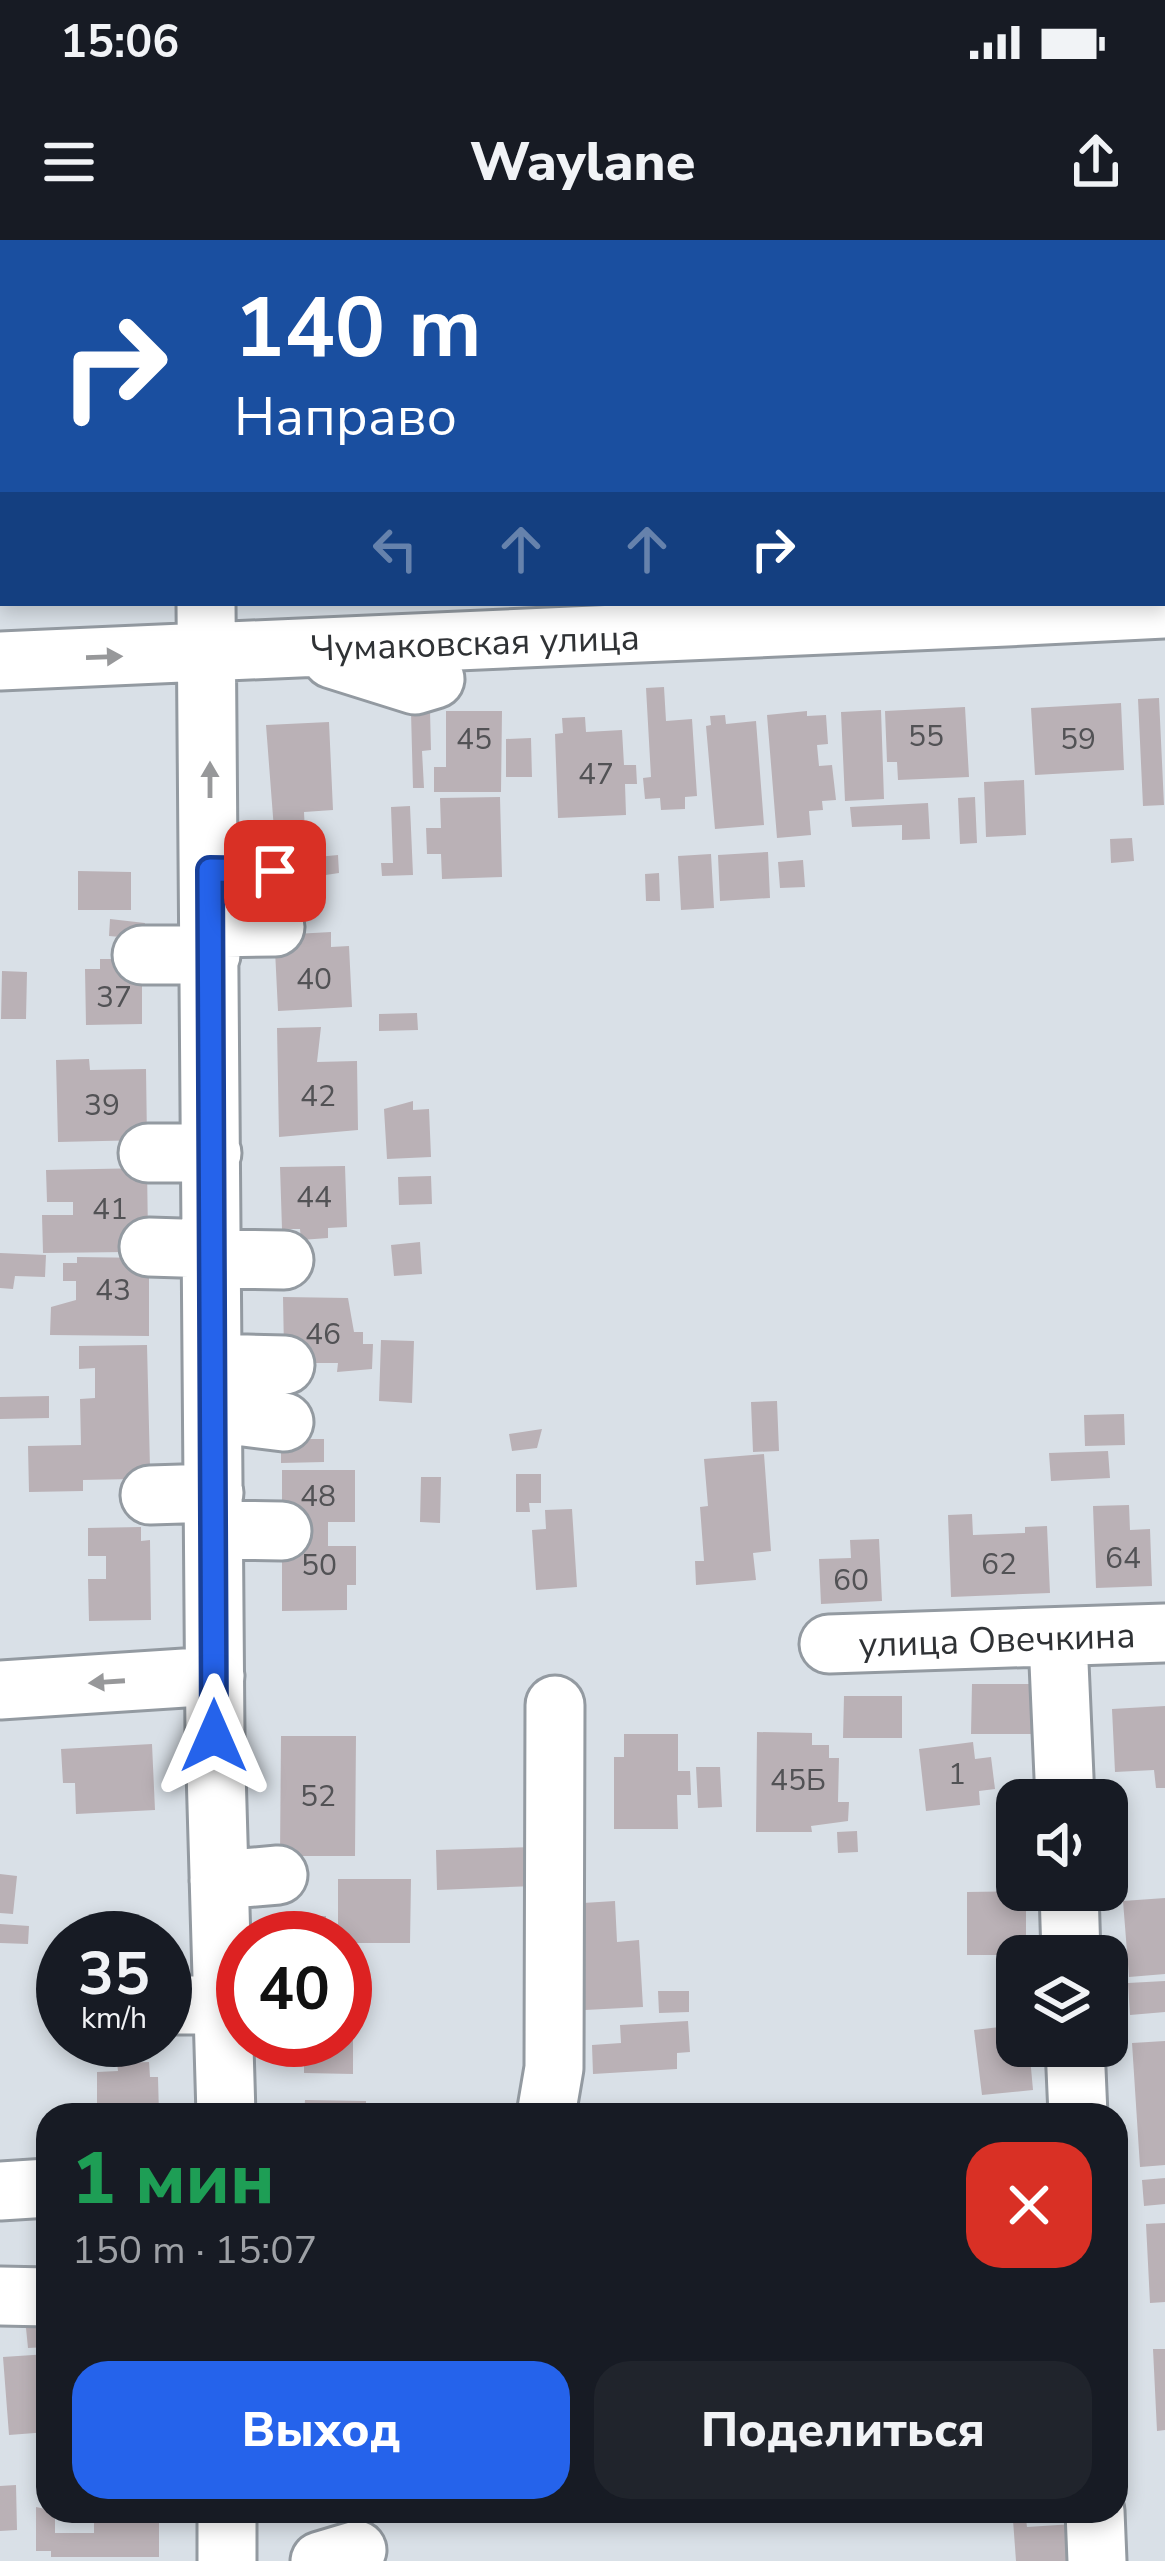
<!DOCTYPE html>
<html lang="ru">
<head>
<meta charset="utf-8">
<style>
	body { margin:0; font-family:"Nunito Sans",sans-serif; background:#20242c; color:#f1f3f6; height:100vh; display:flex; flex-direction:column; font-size:45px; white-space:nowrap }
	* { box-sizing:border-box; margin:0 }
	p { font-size:39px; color:#9ea1a6 }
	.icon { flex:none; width:66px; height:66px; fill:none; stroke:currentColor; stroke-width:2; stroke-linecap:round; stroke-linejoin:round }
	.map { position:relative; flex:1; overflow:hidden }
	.details { position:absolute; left:36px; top:1863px; width:1092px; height:420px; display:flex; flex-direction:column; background:#171b24; border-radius:36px; box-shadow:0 6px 18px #0003 }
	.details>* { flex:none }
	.hud { position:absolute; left:0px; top:0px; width:1167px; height:366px; box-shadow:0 6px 18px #0003; background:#1a4fa0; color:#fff; overflow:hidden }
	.tools { position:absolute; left:996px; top:1539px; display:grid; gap:24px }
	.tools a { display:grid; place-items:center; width:132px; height:132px; border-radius:24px; background:#171b24; box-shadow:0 6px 18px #0003; font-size:60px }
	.speed { position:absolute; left:36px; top:1671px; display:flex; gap:24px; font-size:60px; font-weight:700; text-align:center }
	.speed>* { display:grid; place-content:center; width:156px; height:156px; border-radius:50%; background:#171b24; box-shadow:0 6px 18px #0003; line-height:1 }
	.speed small { font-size:30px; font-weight:400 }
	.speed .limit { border:18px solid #d22; background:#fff; color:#111 }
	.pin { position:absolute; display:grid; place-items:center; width:102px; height:102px; color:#fff; margin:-51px; border-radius:24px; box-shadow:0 6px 18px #0006 }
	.me { position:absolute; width:132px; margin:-66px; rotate:0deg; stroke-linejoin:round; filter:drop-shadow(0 0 9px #0008) }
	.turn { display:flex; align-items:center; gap:42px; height:252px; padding:0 36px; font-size:54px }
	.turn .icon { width:156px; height:156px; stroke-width:2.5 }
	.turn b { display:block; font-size:84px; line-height:102px }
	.lanes { display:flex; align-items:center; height:114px; padding:0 36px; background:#0003; justify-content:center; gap:60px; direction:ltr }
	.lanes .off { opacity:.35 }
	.round { display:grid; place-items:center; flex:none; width:126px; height:126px; border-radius:36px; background:#20242c }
	.headline { display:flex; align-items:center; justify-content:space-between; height:204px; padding:0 36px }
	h1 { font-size:72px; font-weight:800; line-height:90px; color:#1e9e55 }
	.primary-button { display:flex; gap:24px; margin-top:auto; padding:24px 36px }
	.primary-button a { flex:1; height:138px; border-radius:36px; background:#2563eb; color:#fff; font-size:48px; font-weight:800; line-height:138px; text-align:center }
	.primary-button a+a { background:#20242c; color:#f1f3f6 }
	.status { display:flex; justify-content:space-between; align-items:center; height:84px; padding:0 60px; background:#171b24; direction:ltr }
	.status svg { height:33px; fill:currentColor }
	header { display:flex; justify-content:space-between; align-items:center; height:156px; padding:0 36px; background:#171b24; font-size:54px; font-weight:800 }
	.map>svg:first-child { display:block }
	.building { fill:#bab1b6 }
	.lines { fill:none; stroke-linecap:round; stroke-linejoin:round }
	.minor-casing { stroke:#939aa1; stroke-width:63 }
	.minor { stroke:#fff; stroke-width:57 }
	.oneway { fill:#97989a }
	.route-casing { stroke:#184099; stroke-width:30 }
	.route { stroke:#2563eb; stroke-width:21 }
	.labels { text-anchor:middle; stroke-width:12; stroke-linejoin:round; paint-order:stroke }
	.number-label { font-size:30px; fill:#525255 }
	.street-label { font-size:36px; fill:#2f3235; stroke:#fff }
</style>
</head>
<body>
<div class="status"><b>15:06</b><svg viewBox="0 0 49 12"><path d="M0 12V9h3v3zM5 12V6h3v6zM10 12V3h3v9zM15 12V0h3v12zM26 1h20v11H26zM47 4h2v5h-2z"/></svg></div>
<header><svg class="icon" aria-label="menu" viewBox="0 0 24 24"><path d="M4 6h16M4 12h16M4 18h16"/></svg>Waylane<svg class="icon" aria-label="share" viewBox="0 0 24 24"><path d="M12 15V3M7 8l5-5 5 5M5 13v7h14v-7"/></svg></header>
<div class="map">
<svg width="1165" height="2321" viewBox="0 0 1165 2321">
	<rect width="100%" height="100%" fill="#d9e0e7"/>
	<!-- building -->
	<path class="building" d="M664 447 666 481 692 479 697 556 685 557V569L661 570 660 558 645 559 643 538 651 537 646 448Z
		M1159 458 1164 565 1143 566 1138 459Z
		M1121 463 1124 530 1035 535 1031 468Z
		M965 467 969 537 898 540 897 522H887L885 471Z
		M881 470 884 559 845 561 841 472Z
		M430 471 431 510 422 511 424 548H413L411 472Z
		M446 471H502L501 552H434V527H446Z
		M807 471V476L826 475 828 504 817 505 819 526 832 525 836 560 822 561 823 570 809 571 811 595 777 598 767 475Z
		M725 475 726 484 756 481 764 585 715 589 706 486 711 485 710 476Z
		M585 477 586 492 622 490 624 525H636L637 544H625L626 575 558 578 555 494 563 493 562 478Z
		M329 482 333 570 304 572 306 615 276 616 266 485Z
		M531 498 532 537H506V499Z
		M1024 540 1026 595 986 597 984 542Z
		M500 557 502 637 442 639 441 614H427L426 588H441L440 558Z
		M975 557 977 603 960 604 958 558Z
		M928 563 930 599 902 600V585L852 587 850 567Z
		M410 566 413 635 382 636 381 623H393L391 567Z
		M1132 598 1134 621 1111 623 1110 599Z
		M768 612 770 658 720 661 718 615Z
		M711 614 714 668 681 670 678 616Z
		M338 615 339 633 319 636 317 617Z
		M803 620 805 647 780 648 778 622Z
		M78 631 131 632V670H78Z
		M659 633 660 661H646L645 634Z
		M110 679 145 683 143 699 109 696Z
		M331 692V707L349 706 352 767 278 771 275 710 295 709V694Z
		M100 719H120L142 729V784L86 785 85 729H100Z
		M2 731 27 732 26 779H1Z
		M417 773 418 790 379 791V774Z
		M321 787 317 822 357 821 358 890 279 897 277 788Z
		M89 819 90 830 146 829 147 900 58 902 56 820Z
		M413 861V870L429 869 431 917 387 919 384 869Z
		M345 926 347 987 328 988V998L301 1000 300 989H282L280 927Z
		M147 928 148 996 126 1012 43 1013 42 975H73V962H47L46 930Z
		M431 936 432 964 399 965 398 937Z
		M420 1002 422 1034 394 1036 391 1005Z
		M0 1013 46 1015 45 1037 15 1036 13 1049 0 1048Z
		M77 1017 149 1018V1096L50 1095 51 1067 76 1060V1041H63V1023H77Z
		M283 1057 348 1058 354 1092H363V1104H373L372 1129 337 1132 338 1123H306L284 1110Z
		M381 1100 414 1101 412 1163 379 1161Z
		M147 1105 150 1228H134V1239L83 1240V1251L29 1252 28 1206 81 1205 80 1159 95 1158V1128L79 1129V1106Z
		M49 1156V1178L0 1179V1157Z
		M777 1161 779 1211 753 1212 751 1162Z
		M1124 1174 1125 1205 1085 1206 1084 1175Z
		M542 1189 537 1208 512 1211 509 1194Z
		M281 1199H324V1222L281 1223Z
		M1108 1211 1110 1238 1051 1241 1049 1213Z
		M764 1214 771 1311 753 1313 756 1340 696 1345 695 1321H704L700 1267 708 1266 704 1219Z
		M282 1230H355V1282H328V1306H356V1345H347V1370L282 1371Z
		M516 1234H541V1263H529L530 1272H516Z
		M421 1237H441L440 1283 420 1282Z
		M1129 1265 1130 1290 1150 1289 1152 1346 1096 1348 1093 1266Z
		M572 1269 577 1347 536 1350 532 1290 546 1289 545 1270Z
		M972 1274 973 1295 1025 1293V1287L1047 1286 1050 1353 951 1357 948 1275Z
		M141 1287V1301L150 1300 151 1380 89 1381 88 1339H106V1316H88V1288Z
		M879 1299 882 1361 821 1364 819 1319 851 1318 850 1300Z
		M972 1444H1036L1044 1494H971Z
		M844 1456H902V1498H843Z
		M1165 1466V1548H1156L1154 1530 1115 1532 1112 1469Z
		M757 1492 812 1493V1505H829V1518H839L838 1562H849L848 1581 811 1586 812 1592H756Z
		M624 1494H678V1531H690L691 1555H677L678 1589H614V1517H624Z
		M281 1496H356L355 1616H280Z
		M973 1502 975 1519 991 1517 995 1549 979 1551 980 1565 926 1571 919 1509Z
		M152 1504 155 1570 76 1574 75 1543H63L61 1509Z
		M696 1527H720L722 1567 698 1568Z
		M1017 1568V1599H1000L998 1569Z
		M857 1591 858 1612 838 1613 837 1592Z
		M534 1607 535 1646 437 1650 436 1610Z
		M0 1634 17 1636 13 1674 0 1673Z
		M338 1639H411L410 1703H345L338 1698Z
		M1026 1651V1715H967V1652Z
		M1165 1658V1734L1129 1737 1123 1661Z
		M615 1661 617 1702 639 1700 643 1767 585 1770 583 1663Z
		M278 1676H326V1698H278Z
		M0 1684 29 1686 28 1704 0 1703Z
		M1165 1741V1772L1130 1775 1128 1743Z
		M658 1751H689V1772L659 1773Z
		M345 1760H353V1834L304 1833V1800H345Z
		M688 1781 690 1812 677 1813V1829L593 1834 592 1805 621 1803 620 1785Z
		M1017 1785V1806H1029L1033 1850 982 1855 974 1790Z
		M1165 1801V1925L1140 1927 1132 1803Z
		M149 1822 150 1837H158L159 1875H97V1832L118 1831 117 1823Z
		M305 1860 366 1861V1875H304Z
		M1165 1938V1964L1144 1966 1142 1940Z
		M1165 1983V2062L1150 2063 1146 1984Z
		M48 2087V2107L28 2108 26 2088Z
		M1153 2109H1165V2190L1157 2191Z
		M48 2114V2192L9 2195 3 2117Z
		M16 2245 17 2290 0 2291V2246Z
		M36 2267 55 2271V2293H94V2271H159V2317H51V2311H36Z
		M1026 2279 1027 2287 1074 2284 1076 2321H1016L1013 2280Z"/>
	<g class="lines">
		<defs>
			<path id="minor" d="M219 3 349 0
				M206 363 215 1496 226 1875
				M332 419 415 445 435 439
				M0 421C389 406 777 389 1165 369
				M210 630 275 631
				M211 688 275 687
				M142 715H211
				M148 913H212
				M149 1007 213 1009
				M212 1019 284 1020
				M213 1123 285 1125
				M213 1173 284 1182
				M150 1255 214 1253
				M214 1290 282 1291
				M1058 1400 1065 1560
				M829 1404 1165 1393
				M0 1450 215 1436
				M219 1640 278 1635
				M1069 1650 1071 1716
				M165 1765H223
				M1075 1806 1078 1875
				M546 1875 554 1828 555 1465
				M0 1951 48 1948
				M0 2056 48 2057
				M227 2271V2321
				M1095 2271 1097 2321
				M320 2321 357 2310"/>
		</defs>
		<!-- minor casing -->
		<use href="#minor" class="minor-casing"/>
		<!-- minor -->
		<use href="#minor" class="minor"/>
	</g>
	<!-- one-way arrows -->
	<defs><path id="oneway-solid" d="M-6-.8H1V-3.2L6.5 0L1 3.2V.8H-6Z" transform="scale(3)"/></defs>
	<g class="oneway">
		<use href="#oneway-solid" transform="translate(104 417) rotate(-2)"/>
		<use href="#oneway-solid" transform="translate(210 540) rotate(-90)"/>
		<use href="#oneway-solid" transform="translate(107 1442) rotate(176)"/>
	</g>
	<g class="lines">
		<defs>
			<path id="route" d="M214 1496 210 630 275 631"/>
		</defs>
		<!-- route casing -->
		<use href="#route" class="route-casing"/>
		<!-- route -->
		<use href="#route" class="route"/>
	</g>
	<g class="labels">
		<!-- number labels -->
		<g class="number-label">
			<text x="926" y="506">55</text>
			<text x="474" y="509">45</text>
			<text x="1078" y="509">59</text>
			<text x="596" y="544">47</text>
			<text x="314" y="749">40</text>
			<text x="114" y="767">37</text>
			<text x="318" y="866">42</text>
			<text x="102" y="875">39</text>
			<text x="314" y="967">44</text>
			<text x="110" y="979">41</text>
			<text x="113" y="1060">43</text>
			<text x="323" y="1104">46</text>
			<text x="318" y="1266">48</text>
			<text x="1123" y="1328">64</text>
			<text x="999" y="1334">62</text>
			<text x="319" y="1335">50</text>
			<text x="851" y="1350">60</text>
			<text x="957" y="1544">1</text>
			<text x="798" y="1550">45Б</text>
			<text x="318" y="1566">52</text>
		</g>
		<!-- street labels -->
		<g class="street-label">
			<text transform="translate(475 402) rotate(-2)" y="13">Чумаковская улица</text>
			<text transform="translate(997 1399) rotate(-2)" y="13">улица Овечкина</text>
		</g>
	</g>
</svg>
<div class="tools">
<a><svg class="icon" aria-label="sound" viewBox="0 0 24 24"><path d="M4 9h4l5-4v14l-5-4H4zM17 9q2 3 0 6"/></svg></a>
<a><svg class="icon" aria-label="layers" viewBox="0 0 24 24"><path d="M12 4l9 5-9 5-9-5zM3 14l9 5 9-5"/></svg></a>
</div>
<div class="speed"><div>35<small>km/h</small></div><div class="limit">40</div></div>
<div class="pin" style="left:275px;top:631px;background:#d93025"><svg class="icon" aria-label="arrive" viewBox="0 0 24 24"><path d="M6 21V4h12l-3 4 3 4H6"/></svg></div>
<svg class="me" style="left:214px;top:1496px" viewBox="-20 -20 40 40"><path d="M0-17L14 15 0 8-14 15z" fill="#2563eb" stroke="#fff" stroke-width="4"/></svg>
<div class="hud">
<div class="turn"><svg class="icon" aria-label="right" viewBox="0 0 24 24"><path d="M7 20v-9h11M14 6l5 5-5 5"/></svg><div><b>140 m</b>Направо</div></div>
<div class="lanes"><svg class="icon off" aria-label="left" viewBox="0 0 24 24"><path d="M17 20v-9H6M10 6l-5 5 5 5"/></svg><svg class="icon off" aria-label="ahead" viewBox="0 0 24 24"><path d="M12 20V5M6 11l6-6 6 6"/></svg><svg class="icon off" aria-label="ahead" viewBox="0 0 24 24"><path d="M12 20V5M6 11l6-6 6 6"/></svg><svg class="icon" aria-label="right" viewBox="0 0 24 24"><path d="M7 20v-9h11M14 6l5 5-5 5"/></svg></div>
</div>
<section class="details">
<div class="headline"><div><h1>1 мин</h1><p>150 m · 15:07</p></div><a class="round" style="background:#d93025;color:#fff"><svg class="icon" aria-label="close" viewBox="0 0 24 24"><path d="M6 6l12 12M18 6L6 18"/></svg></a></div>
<div class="primary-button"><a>Выход</a><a>Поделиться</a></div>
</section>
</div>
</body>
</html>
